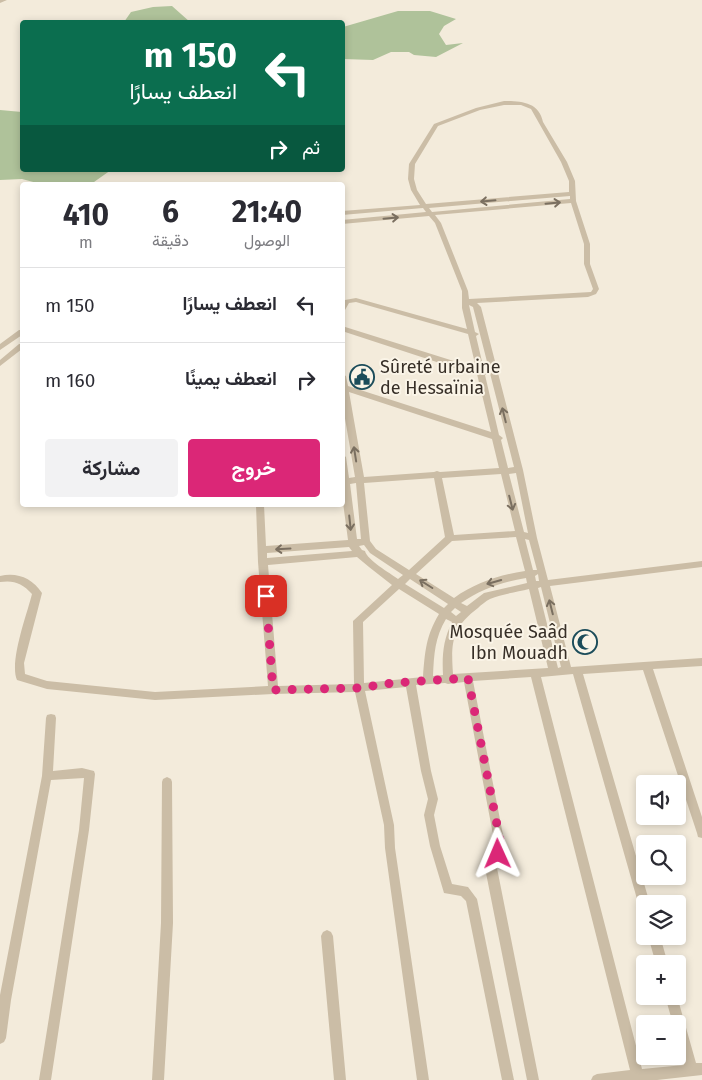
<!DOCTYPE html>
<html lang="ar">
<head>
<meta charset="utf-8">
<style>
	body { margin:0; font-family:"Fira Sans",Vazirmatn,sans-serif; background:#f2f2f3; color:#2b2b33; direction:rtl; height:100vh; display:flex; flex-direction:column; font-size:19px; white-space:nowrap }
	* { box-sizing:border-box; margin:0 }
	p { font-size:16px; color:#7c7c81 }
	.icon { flex:none; width:28px; height:28px; fill:none; stroke:currentColor; stroke-width:2; stroke-linecap:round; stroke-linejoin:round }
	.map { position:relative; flex:1; overflow:hidden; direction:ltr }
	.side { position:absolute; left:20px; top:182px; width:325px; height:325px; display:flex; flex-direction:column; background:#fff; border-radius:5px; box-shadow:0 2px 8px #0003; direction:rtl }
	.side>* { flex:none }
	.guide { position:absolute; left:20px; top:20px; width:325px; height:152px; border-radius:5px; box-shadow:0 2px 8px #0003; direction:rtl; background:#0b6e4f; color:#fff; overflow:hidden }
	.controls { position:absolute; left:636px; top:775px; display:grid; gap:10px }
	.controls a { display:grid; place-items:center; width:50px; height:50px; border-radius:5px; background:#fff; box-shadow:0 2px 8px #0003; font-size:25px }
	.pin { position:absolute; display:grid; place-items:center; width:42px; height:42px; color:#fff; margin:-21px; border-radius:10px; box-shadow:0 2px 8px #0006 }
	.me { position:absolute; width:55px; margin:-28px; rotate:359deg; stroke-linejoin:round; filter:drop-shadow(0 0 4px #0008) }
	.turn { display:flex; align-items:center; gap:18px; height:105px; padding:0 25px; font-size:22px }
	.turn .icon { width:65px; height:65px; stroke-width:2.5 }
	.turn b { display:block; font-size:35px; line-height:42px }
	.then { display:flex; align-items:center; height:48px; padding:0 25px; background:#0003; gap:10px; font-size:19px }
	.eta { display:flex; justify-content:space-evenly; align-items:center; height:85px; text-align:center }
	.eta b { font-size:30px; font-weight:700; line-height:35px }
	.button { display:flex; gap:10px; margin-top:auto; padding:10px 25px }
	.button a { flex:1; height:58px; border-radius:5px; background:#db2777; color:#fff; font-size:20px; font-weight:700; line-height:58px; text-align:center }
	.button a+a { background:#f2f2f3; color:#2b2b33 }
	ul { padding:0; list-style:none }
	li { display:flex; align-items:center; gap:15px; height:75px; padding:0 25px; border-top:1px solid #e1e1e2 }
	li div { flex:1 }
	li b { display:block; font-size:19px }
	li em { font-style:normal }
	.map>svg:first-child { display:block }
	.green { fill:#afc29a }
	.lines { fill:none; stroke-linecap:round; stroke-linejoin:round }
	.minor { fill:#cbbda6; fill-rule:evenodd }
	.oneway { stroke:#7a6f60 }
	.route { stroke:#db2777; stroke-width:9; stroke-dasharray:0 16.2 }
	.labels { text-anchor:middle; stroke-width:4; stroke-linejoin:round; paint-order:stroke }
	.poi-label { font-size:18px; fill:#372f27; stroke:#faf4e7; text-anchor:start }
</style>
</head>
<body>
<div class="map">
<svg width="702" height="1080" viewBox="0 0 702 1080">
	<rect width="100%" height="100%" fill="#f3ebdb"/>
	<!-- green -->
	<path class="green" d="M172 6 190 22H124L131 12 153 7Z
		M398 11H430L456 19 444 26 439 34 446 45 463 43 436 57 414 55 409 52H391L373 60 343 59V27Z
		M0 110 22 112V170H111L94 182 85 185 37 183 22 179 0 180Z"/>
	<g class="lines">
		<!-- minor -->
		<path class="minor" d="M0 0H7L0 3Z
			M504 101C521 101 539 102 543 122L567 162 575 181 576 201 590 244V264L599 289 596 294 588 297 477 303 481 307 523 470 537 538 548 580 702 561V567L550 586 571 667 702 658V666L653 669 702 817V838L698 837 697 833 643 670 583 674 650 904H645V911L641 910 639 906 573 674 541 677 642 1069 684 1065 678 1041V1024H673L665 996H677L696 1063H702V1075L657 1080H591L593 1076 597 1074 630 1070 531 677 473 681 505 845 497 868 539 1080H527L485 868 495 845 464 682 448 684 445 683 416 685 431 771 438 799 434 815 440 846 452 884 468 887 477 899 514 1080H502L466 901 461 896 444 893 430 846 424 815 428 799 421 771 406 687 365 691 394 825 395 848 429 1080H417L385 848 384 825 355 692 273 694 155 700 47 689 17 680C9 662 27 614 32 594 22 583 14 580 0 582V576C17 572 32 578 42 593L24 663 25 674 47 681 155 692 268 686 258 562 256 505H264L266 546 348 540 342 495V454L346 457 349 478 355 477 342 401V374L346 376 348 386 491 432 477 374 458 369 342 331V326L476 368 468 334 356 302 349 303 345 310H342V302L345 300 356 298 467 329 462 308V291L435 223 429 216 342 224V220L426 212 423 208 342 215V211L420 205 411 190 408 179 409 164 434 124 476 108ZM504 105H521L531 109 561 162 569 181V192L426 204 417 190 414 179 415 164 438 126 480 110ZM570 196V199L432 212 429 208ZM571 203 584 244V264L593 289 591 292 469 299 468 291 441 223 435 215ZM469 305 473 307 514 467 508 468 501 440 503 438 499 435 485 375 489 373 484 370 476 336 479 334 475 332ZM349 392 492 439 499 468 440 472 437 471 434 472 364 477ZM516 473 528 533 524 532 509 474ZM501 474 515 531 454 535 442 478ZM434 478 445 537 409 570 376 549 370 541 364 483ZM356 483 361 539H357L350 484ZM516 537 525 571C499 575 475 583 454 598L416 574 452 541ZM525 539 529 540 537 570H533ZM364 545 370 553 403 575 398 579C390 573 367 560 365 551L362 550 359 546ZM349 547 352 551 267 558V553ZM357 557 369 567 392 585 353 621 354 684 278 686 268 565ZM538 574 539 581H536L535 576ZM526 578 527 583 484 593 467 606 461 603C481 589 502 582 526 578ZM410 579 448 604 444 608 405 584ZM541 587 561 667 558 668 538 588ZM399 589 439 614C426 636 425 651 423 677L364 683 363 622ZM529 589 548 668 453 674C451 644 451 628 478 608 481 605 486 601 490 599 502 594 517 592 529 589ZM455 608 461 612 456 616 451 612ZM446 619 452 622C443 640 442 656 443 675L433 676C434 654 435 637 446 619Z
			M19 330H22V335L0 350V344Z
			M19 344H22V349L0 366V360Z
			M51 714 55 715 56 718 53 771 82 768 94 771 95 774 89 830 51 1080H39L79 830 84 778 51 780 11 1000 6 1038 4 1042 0 1044V995L42 776 46 718 47 715Z
			M167 777 171 779 172 782 173 923 164 1080H152L161 923 162 782 163 779Z
			M327 930 331 932 333 936 346 1080H334L321 936 323 932Z
			M648 936H660L668 964H656Z"/>
	</g>
	<!-- one-way arrows -->
	<defs><path id="oneway-shaft" d="M-6 0H5M1.5-3L5.5 0L1.5 3" fill="none" stroke-width="1.6" stroke-linecap="round" stroke-linejoin="round" transform="scale(1.25)"/></defs>
	<g class="oneway">
		<use href="#oneway-shaft" transform="translate(488 201) rotate(175)"/>
		<use href="#oneway-shaft" transform="translate(553 203) rotate(-5)"/>
		<use href="#oneway-shaft" transform="translate(391 218) rotate(-5)"/>
		<use href="#oneway-shaft" transform="translate(504 415) rotate(-104)"/>
		<use href="#oneway-shaft" transform="translate(355 454) rotate(-99)"/>
		<use href="#oneway-shaft" transform="translate(511 503) rotate(76)"/>
		<use href="#oneway-shaft" transform="translate(350 523) rotate(84)"/>
		<use href="#oneway-shaft" transform="translate(283 549) rotate(177)"/>
		<use href="#oneway-shaft" transform="translate(494 582) rotate(164)"/>
		<use href="#oneway-shaft" transform="translate(426 584) rotate(-148)"/>
		<use href="#oneway-shaft" transform="translate(551 607) rotate(-104)"/>
	</g>
	<g class="lines">
		<!-- route -->
		<path class="route" d="M266 596 273 690 359 688 392 683 468 678 500 840 498 854"/>
	</g>
	<!-- icons -->
	<defs>
		<symbol id="civic-ring" viewBox="-11 -11 22 22"><circle r="9.5" fill="#faf4e7" stroke="#1b4c5a" stroke-width="1.5"/><path d="M-.6-6.5H3V-4.5H.6V-3L4-1V1h2V6H-6V1h2V-1L-.6-3ZM-1.2 2.5V6h2.4V2.5Z" fill="#1b4c5a"/></symbol>
		<symbol id="mosque-ring" viewBox="-11 -11 22 22"><circle r="9.5" fill="#faf4e7" stroke="#1b4c5a" stroke-width="1.5"/><path d="M3.5-4.9A6 6 0 1 0 3.5 4.9A5 5 0 1 1 3.5-4.9Z" fill="#1b4c5a"/></symbol>
	</defs>
	<g fill-rule="evenodd">
		<use href="#civic-ring" x="348" y="363" width="28" height="28"/>
		<use href="#mosque-ring" x="571" y="628" width="28" height="28"/>
	</g>
	<g class="labels">
		<!-- poi labels -->
		<g class="poi-label">
			<text x="380" y="373">Sûreté urbaine<tspan x="380" dy="21">de Hessaïnia</tspan></text>
			<text x="568" y="638" text-anchor="end">Mosquée Saâd<tspan x="568" dy="21">Ibn Mouadh</tspan></text>
		</g>
	</g>
</svg>
<div class="controls">
<a><svg class="icon" aria-label="sound" viewBox="0 0 24 24"><path d="M4 9h4l5-4v14l-5-4H4zM17 9q2 3 0 6"/></svg></a>
<a><svg class="icon" aria-label="search" viewBox="0 0 24 24"><circle cx="10" cy="10" r="6"/><path d="M15 15l6 6"/></svg></a>
<a><svg class="icon" aria-label="layers" viewBox="0 0 24 24"><path d="M12 4l9 5-9 5-9-5zM3 14l9 5 9-5"/></svg></a>
<a>+</a>
<a>−</a>
</div>
<div class="pin" style="left:266px;top:596px;background:#d93025"><svg class="icon" aria-label="arrive" viewBox="0 0 24 24"><path d="M6 21V4h12l-3 4 3 4H6"/></svg></div>
<svg class="me" style="left:498px;top:854px" viewBox="-20 -20 40 40"><path d="M0-17L14 15 0 8-14 15z" fill="#db2777" stroke="#fff" stroke-width="4"/></svg>
<div class="guide">
<div class="turn"><svg class="icon" aria-label="left" viewBox="0 0 24 24"><path d="M17 20v-9H6M10 6l-5 5 5 5"/></svg><div><b>150 m</b>انعطف يسارًا</div></div>
<div class="then">ثم<svg class="icon" aria-label="right" viewBox="0 0 24 24"><path d="M7 20v-9h11M14 6l5 5-5 5"/></svg></div>
</div>
<section class="side">
<div class="eta">
<div><b>21:40</b><p>الوصول</p></div>
<div><b>6</b><p>دقيقة</p></div>
<div><b>410</b><p>m</p></div>
</div>
<ul>
<li><svg class="icon" aria-label="left" viewBox="0 0 24 24"><path d="M17 20v-9H6M10 6l-5 5 5 5"/></svg><div><b>انعطف يسارًا</b></div><em>150 m</em></li>
<li><svg class="icon" aria-label="right" viewBox="0 0 24 24"><path d="M7 20v-9h11M14 6l5 5-5 5"/></svg><div><b>انعطف يمينًا</b></div><em>160 m</em></li>
</ul>
<div class="button"><a>خروج</a><a>مشاركة</a></div>
</section>
</div>
</body>
</html>
